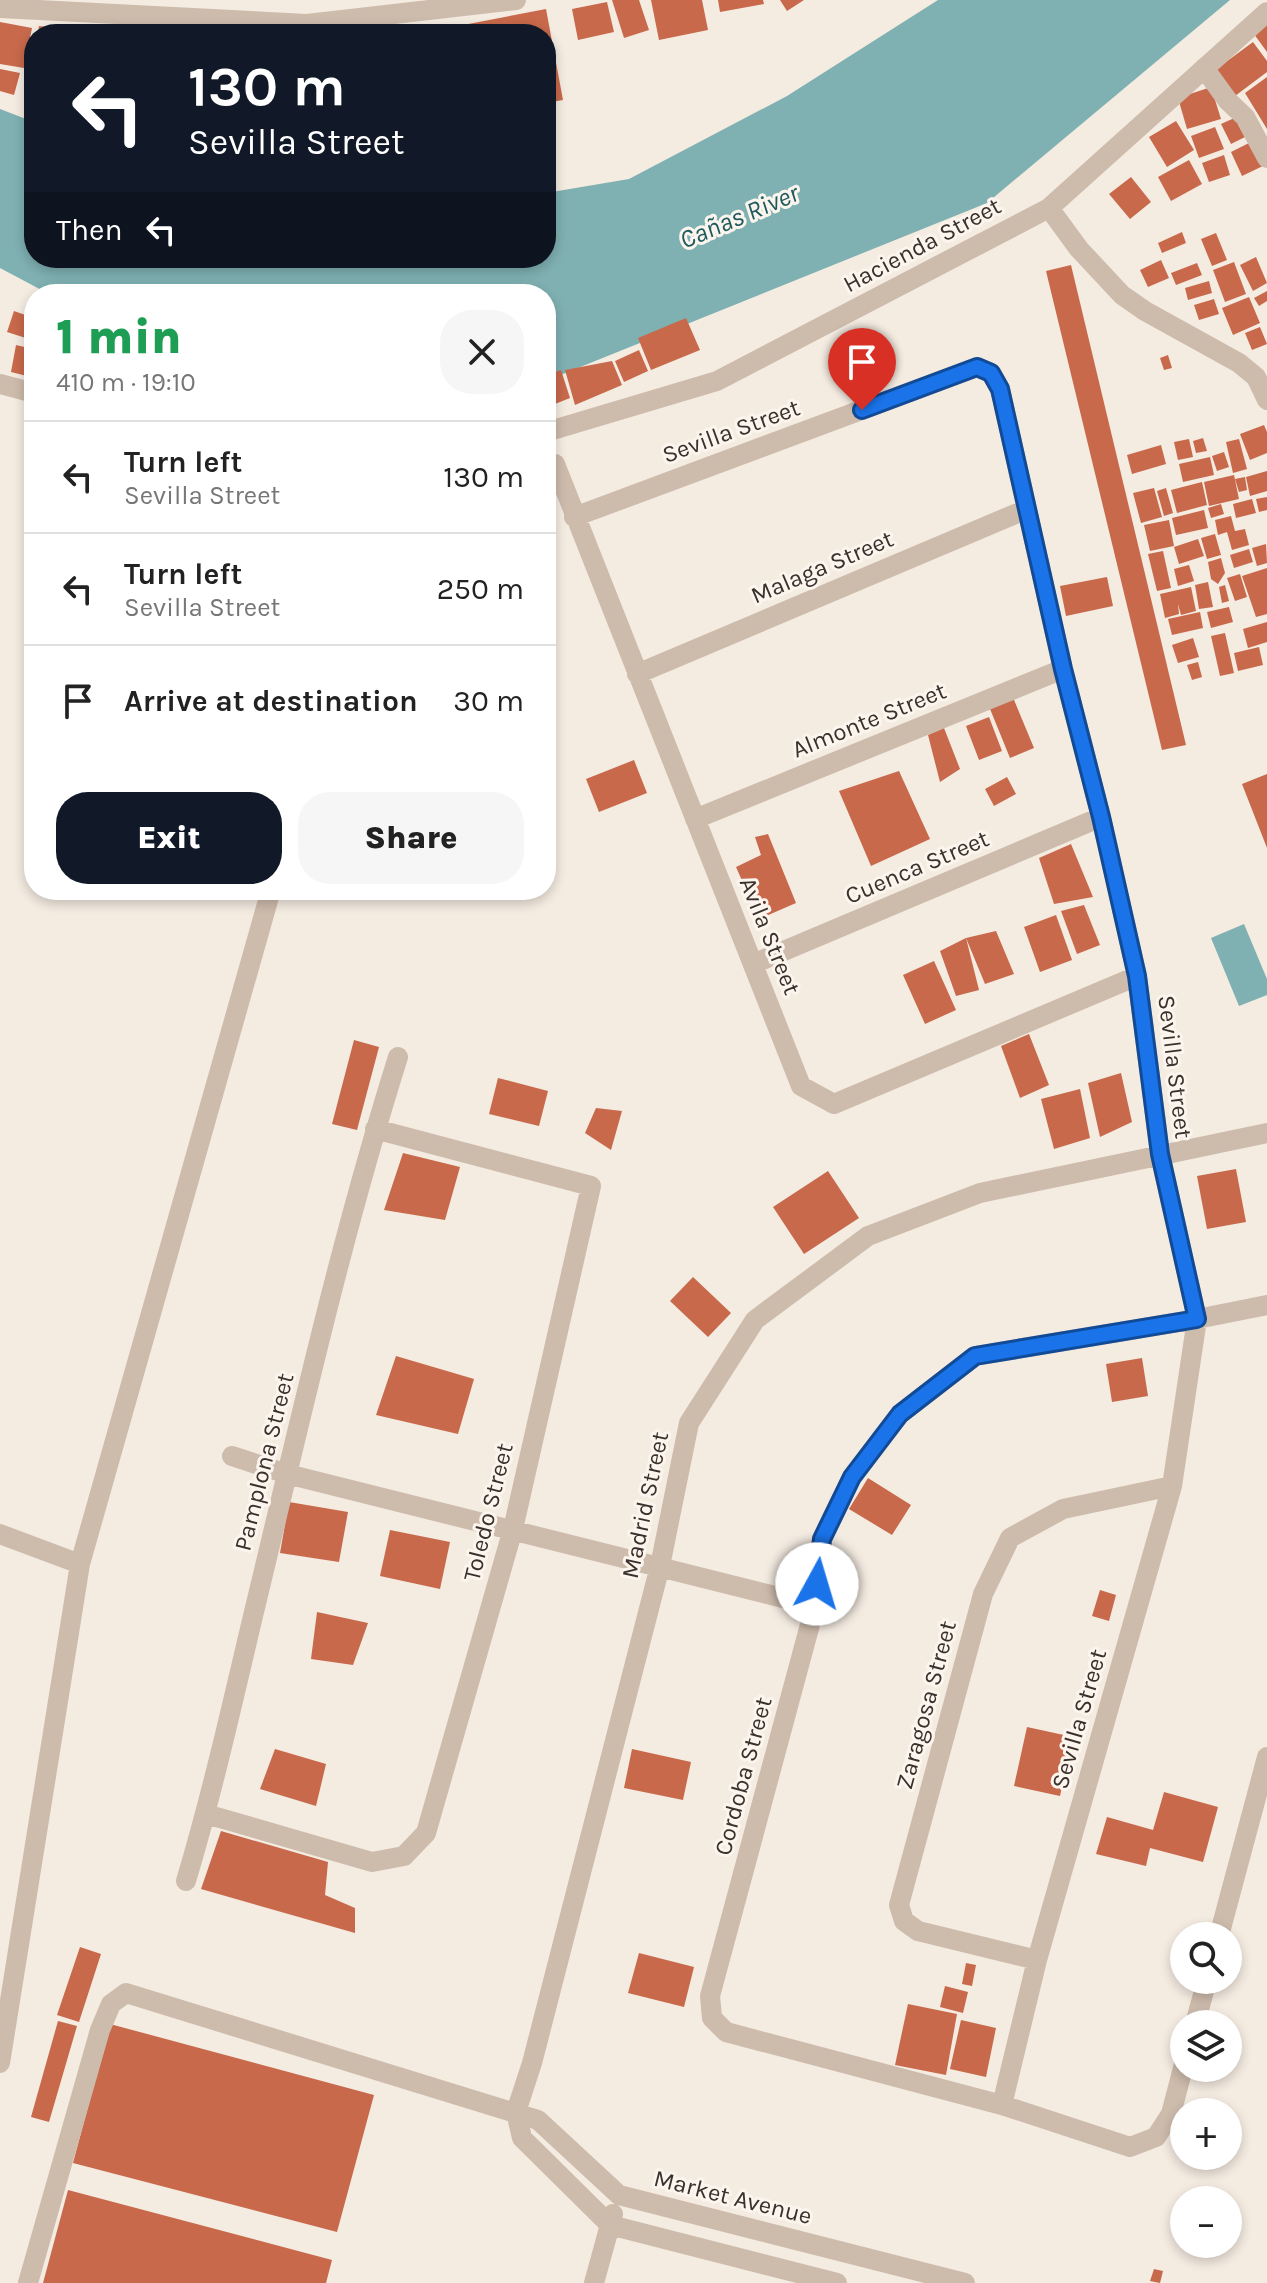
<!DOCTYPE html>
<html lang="en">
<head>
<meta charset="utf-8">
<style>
	body { margin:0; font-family:Karla,sans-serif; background:#f6f6f6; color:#222; height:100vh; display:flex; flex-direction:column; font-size:30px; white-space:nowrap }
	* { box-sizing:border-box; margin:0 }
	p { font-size:26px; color:#767676 }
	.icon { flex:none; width:44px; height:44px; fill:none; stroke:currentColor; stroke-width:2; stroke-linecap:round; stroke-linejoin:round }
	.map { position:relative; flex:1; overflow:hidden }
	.drawer { position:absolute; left:24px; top:284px; width:532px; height:616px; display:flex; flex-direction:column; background:#fff; border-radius:32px; box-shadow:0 4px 12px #0003 }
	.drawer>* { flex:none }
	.hud { position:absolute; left:24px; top:24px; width:532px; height:244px; border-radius:32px; box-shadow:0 4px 12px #0003; background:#111827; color:#fff; overflow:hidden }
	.tools { position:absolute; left:1170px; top:1922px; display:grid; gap:16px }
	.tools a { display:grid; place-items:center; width:72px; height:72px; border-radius:50%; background:#fff; box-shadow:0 4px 12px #0003; font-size:40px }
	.pin { position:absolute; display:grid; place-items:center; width:68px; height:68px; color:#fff; margin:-82px -34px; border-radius:50% 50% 50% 0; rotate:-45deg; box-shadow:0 0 8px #0007 }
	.pin .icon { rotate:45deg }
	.me { position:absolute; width:88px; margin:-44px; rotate:6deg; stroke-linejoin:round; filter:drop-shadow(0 0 6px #0008) }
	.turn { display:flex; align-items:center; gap:28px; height:168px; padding:0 32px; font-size:36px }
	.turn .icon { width:104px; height:104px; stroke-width:2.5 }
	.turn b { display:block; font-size:56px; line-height:68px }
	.then { display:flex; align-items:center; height:76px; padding:0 32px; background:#0003; gap:16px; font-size:30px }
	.round { display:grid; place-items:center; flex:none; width:84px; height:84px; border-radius:32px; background:#f6f6f6 }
	.summary { display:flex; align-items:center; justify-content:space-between; height:136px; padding:0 32px }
	h1 { font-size:48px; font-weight:800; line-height:60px; color:#1e9e55 }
	.cta { display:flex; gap:16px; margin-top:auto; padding:16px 32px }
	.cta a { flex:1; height:92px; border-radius:32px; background:#111827; color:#fff; font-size:32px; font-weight:800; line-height:92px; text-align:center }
	.cta a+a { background:#f6f6f6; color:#222 }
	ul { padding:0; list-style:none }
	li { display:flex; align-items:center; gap:24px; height:112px; padding:0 32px; border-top:2px solid #e0e0e0 }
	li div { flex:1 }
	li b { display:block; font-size:30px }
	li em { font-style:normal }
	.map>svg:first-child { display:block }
	.water { fill:#7fb0b2 }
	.building { fill:#c8694b }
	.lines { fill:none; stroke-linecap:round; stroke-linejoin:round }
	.minor { stroke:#cdbbac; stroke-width:20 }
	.route-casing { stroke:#114b97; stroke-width:20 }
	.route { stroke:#1a73e8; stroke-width:14 }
	.labels { text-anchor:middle; stroke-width:6; stroke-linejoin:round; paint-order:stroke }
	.street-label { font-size:24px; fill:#3b302b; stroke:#fbf5ee }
	.water-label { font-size:26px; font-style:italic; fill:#1f5a5e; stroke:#fbf5ee }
</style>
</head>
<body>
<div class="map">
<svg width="1267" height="2283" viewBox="0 0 1267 2283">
	<rect width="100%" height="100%" fill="#f4ebe1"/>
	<!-- water -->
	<path class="water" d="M938 0H1230L987 203 548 380H546V294H49L0 268V109L34 122V258H546V193L629 179 787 96Z
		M1244 924 1267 979V995L1239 1006 1211 938Z"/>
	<!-- building -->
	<path class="building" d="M612 0H639L649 30 624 38Z
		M651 0H702L708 30 659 40Z
		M718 0H763L764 4 720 12Z
		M780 0H804L787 11Z
		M607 2 614 32 578 40 572 9Z
		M546 9 563 100 546 103V34H464L463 25Z
		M1267 21V52L1251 30Z
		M0 22 32 28 24 68 0 64Z
		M39 26 68 30 67 34H38Z
		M1253 42 1267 61V72L1231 99 1211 73Z
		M0 69 20 73 14 95 0 91Z
		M1267 77V129L1245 93Z
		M1211 87 1221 119 1187 129 1178 98Z
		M1241 115 1249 135 1231 144 1221 124Z
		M1176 121 1194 150 1167 167 1149 137Z
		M1215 127 1224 149 1199 158 1191 136Z
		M1253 141 1265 165 1242 176 1231 152Z
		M1224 155 1230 175 1209 182 1202 163Z
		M1189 160 1202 184 1171 201 1158 177Z
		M1131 177 1151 202 1130 219 1109 194Z
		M1182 232 1186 243 1162 253 1158 243Z
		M1216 233 1227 260 1212 266 1201 239Z
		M1256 257 1267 283 1253 291 1240 265Z
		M1161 260 1169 278 1148 287 1140 270Z
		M1234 262 1246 294 1225 302 1213 270Z
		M1197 263 1202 275 1176 285 1171 273Z
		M1071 265 1186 745 1162 750 1046 271Z
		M1209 281 1212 293 1188 300 1185 288Z
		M1267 291V301L1259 306 1254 298Z
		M1249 297 1260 323 1233 335 1222 308Z
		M1214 299 1219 314 1199 320 1194 305Z
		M14 311 34 318 32 340 7 332Z
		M686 318 700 350 651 370 638 338Z
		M1260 327 1267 344 1252 350 1245 333Z
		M16 345 33 349 27 376 11 372Z
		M639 350 648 371 624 382 615 361Z
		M1168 355 1172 368 1164 370 1160 358Z
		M612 361 622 385 575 405 565 370Z
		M561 370 570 398 555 404 546 375Z
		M546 385 554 407 546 410Z
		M1264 425 1267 432V453L1250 460 1240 434Z
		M1203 438 1207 451 1196 453 1193 441Z
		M1189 439 1193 457 1178 460 1174 442Z
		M1239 439 1247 469 1233 473 1226 442Z
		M1161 445 1166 464 1132 474 1127 455Z
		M1224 452 1229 467 1217 471 1212 456Z
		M1210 457 1214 475 1183 482 1179 464Z
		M1267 471V491L1250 496 1246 477Z
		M1234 475 1239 499 1209 506 1204 482Z
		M1245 477 1247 490 1239 492 1235 479Z
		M1202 482 1207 505 1177 513 1171 490Z
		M1154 488 1162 517 1141 523 1133 493Z
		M1166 488 1173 513 1164 516 1157 491Z
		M1267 497V510L1259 512 1256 499Z
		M1252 499 1256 513 1236 518 1233 504Z
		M1221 504 1224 514 1211 518 1208 508Z
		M1204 510 1208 528 1176 535 1172 518Z
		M1231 516 1235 531 1245 529 1249 545 1232 550 1227 532 1218 535 1215 520Z
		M1169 520 1174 546 1150 551 1144 525Z
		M1215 534 1221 555 1207 559 1201 538Z
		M1198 539 1204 556 1179 564 1174 547Z
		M1266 544 1267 563 1257 566 1252 548Z
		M1249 549 1253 562 1234 568 1230 555Z
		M1163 551 1171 588 1157 591 1148 554Z
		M1221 558 1225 573 1218 584 1211 579 1208 562Z
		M1189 565 1194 581 1178 586 1174 569Z
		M1267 568V614L1256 617 1242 576Z
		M1240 574 1247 597 1235 601 1227 578Z
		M1107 577 1113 606 1066 616 1060 586Z
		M1208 582 1213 607 1199 609 1195 585Z
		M1225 585 1229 601 1222 603 1219 587Z
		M1191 587 1196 611 1181 615 1178 604 1179 614 1165 618 1160 594Z
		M1229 607 1233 622 1211 628 1207 612Z
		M1200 612 1203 628 1172 635 1168 619Z
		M1267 622V642L1248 648 1243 629Z
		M1225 633 1234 673 1220 676 1211 636Z
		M1193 638 1199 657 1178 663 1172 645Z
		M1259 647 1263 665 1238 671 1234 653Z
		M1198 662 1202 677 1192 680 1187 665Z
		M1012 695 1034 748 1010 758 988 704Z
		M989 717 1002 751 979 760 966 726Z
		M944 728 960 769 940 782 928 735Z
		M634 760 647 793 599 812 586 779Z
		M899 771 930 839 871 866 839 791Z
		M1267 774V848L1242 784Z
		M1007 777 1016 794 994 806 985 789Z
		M768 834 796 903 759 919 736 867 761 855 755 837Z
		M1071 844 1093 897 1054 904 1039 858Z
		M1084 905 1100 945 1077 954 1061 911Z
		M1056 915 1072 960 1040 972 1024 927Z
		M996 931 1014 974 985 984 966 938 979 990 956 996 940 951 966 938Z
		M934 961 956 1010 925 1024 903 975Z
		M1029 1034 1049 1085 1020 1098 1001 1046Z
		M354 1040 379 1047 357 1130 332 1124Z
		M1121 1073 1132 1122 1100 1137 1088 1083Z
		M498 1078 548 1091 539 1126 489 1114Z
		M1080 1089 1090 1138 1054 1149 1041 1099Z
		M596 1108 622 1111 611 1150 585 1133Z
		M403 1153 460 1167 445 1220 384 1210Z
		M1236 1169 1246 1222 1207 1229 1197 1176Z
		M828 1171 859 1218 804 1254 773 1207Z
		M693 1277 731 1313 708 1337 670 1301Z
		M396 1356 474 1379 458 1434 376 1415Z
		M1142 1358 1148 1396 1112 1402 1106 1364Z
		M868 1478 911 1505 892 1535 849 1509Z
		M289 1502 348 1512 339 1562 280 1553Z
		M390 1530 450 1542 440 1589 380 1576Z
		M1100 1590 1116 1595 1109 1621 1092 1616Z
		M317 1612 368 1623 353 1665 311 1659Z
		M1027 1727 1073 1737 1060 1796 1014 1786Z
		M275 1749 326 1764 316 1806 260 1789Z
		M632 1749 691 1762 683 1800 624 1788Z
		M1164 1792 1218 1807 1203 1862 1150 1848 1146 1866 1096 1854 1107 1817 1153 1830Z
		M221 1831 328 1862 325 1895 355 1908V1933L201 1889Z
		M80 1947 101 1954 79 2022 57 2015Z
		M639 1953 694 1967 684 2007 628 1993Z
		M966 1963 976 1965 972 1986 962 1984Z
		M945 1986 968 1992 963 2013 940 2007Z
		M908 2004 957 2014 946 2075 895 2065Z
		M961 2020 996 2028 986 2077 950 2069Z
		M58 2021 77 2026 49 2122 31 2117Z
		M110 2024 374 2095 337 2232 73 2163Z
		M68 2190 332 2260 326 2283H43Z
		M1154 2269 1163 2271 1160 2283 1150 2281Z"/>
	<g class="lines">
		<!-- minor -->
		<path class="minor" d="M0 8 307 24 516 0
			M1204 68 1228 101 1245 117 1267 158
			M1049 208 1079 249 1122 295 1145 311 1239 363 1256 377 1267 400
			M0 384 34 393
			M546 432 717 381 1049 208 1267 12
			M555 464 801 1086 834 1104 1137 976
			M574 517 977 367 991 373 1000 389 1063 669 1101 817 1137 976 1160 1154 1197 1319 1172 1486 1037 1960 1002 2105
			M637 674 1027 509
			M695 819 1063 669
			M753 964 1101 817
			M232 1456 287 1474 815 1606
			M0 1534 80 1564
			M206 1814 372 1862 404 1856 426 1833 513 1529 591 1186 375 1129
			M186 1881C212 1794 232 1705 253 1616 298 1430 340 1241 398 1057
			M1219 1936 1267 1757
			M1037 1960 918 1931 904 1921 899 1905 983 1594 1010 1538 1063 1509 1172 1486
			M1195 2024 1207 1980
			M0 2063 80 1564 271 890
			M1184 2064 1171 2114 1156 2137 1130 2147 1002 2105 726 2032 712 2018 710 1996 815 1606 822 1539 852 1477 900 1414 975 1356 1197 1319 1267 1305
			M516 2112 532 2063 660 1566 689 1423 755 1320 868 1236 980 1193 1267 1133
			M516 2112 522 2138 610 2225 837 2283
			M28 2283 100 2030 111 2004 126 1993 538 2120 619 2195 965 2283
			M594 2283 613 2214"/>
	</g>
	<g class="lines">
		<defs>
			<path id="route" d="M817 1584 822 1539 852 1477 900 1414 975 1356 1197 1319 1160 1154 1137 976 1101 817 1063 669 1000 389 991 373 977 367 862 410"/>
		</defs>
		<!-- route casing -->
		<use href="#route" class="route-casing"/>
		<!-- route -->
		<use href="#route" class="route"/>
	</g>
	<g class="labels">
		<!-- street labels -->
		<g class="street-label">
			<text transform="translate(922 245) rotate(-28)" y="8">Hacienda Street</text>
			<text transform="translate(731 431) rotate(-20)" y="8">Sevilla Street</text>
			<text transform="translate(822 567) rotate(-23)" y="8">Malaga Street</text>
			<text transform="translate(869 720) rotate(-22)" y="8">Almonte Street</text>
			<text transform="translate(917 867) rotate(-23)" y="8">Cuenca Street</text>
			<text transform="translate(770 936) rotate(68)" y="8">Avila Street</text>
			<text transform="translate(1175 1067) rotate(83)" y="8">Sevilla Street</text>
			<text transform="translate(264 1462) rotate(-76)" y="8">Pamplona Street</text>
			<text transform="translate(645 1505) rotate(-78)" y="8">Madrid Street</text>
			<text transform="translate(488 1512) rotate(-76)" y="8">Toledo Street</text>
			<text transform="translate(926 1705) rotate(-75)" y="8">Zaragosa Street</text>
			<text transform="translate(1079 1719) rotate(-74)" y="8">Sevilla Street</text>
			<text transform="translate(743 1776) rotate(-75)" y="8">Cordoba Street</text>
			<text transform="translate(733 2197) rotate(14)" y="8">Market Avenue</text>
		</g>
		<!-- water labels -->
		<g class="water-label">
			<text transform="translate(739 216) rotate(-23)" y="9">Cañas River</text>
		</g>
	</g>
</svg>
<div class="tools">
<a><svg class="icon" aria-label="search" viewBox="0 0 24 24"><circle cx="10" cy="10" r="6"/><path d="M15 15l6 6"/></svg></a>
<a><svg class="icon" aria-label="layers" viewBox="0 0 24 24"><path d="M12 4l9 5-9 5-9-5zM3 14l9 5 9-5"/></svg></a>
<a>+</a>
<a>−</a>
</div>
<div class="pin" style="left:862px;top:410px;background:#d93025"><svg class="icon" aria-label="arrive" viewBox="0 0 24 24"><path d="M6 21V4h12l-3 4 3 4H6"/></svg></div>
<svg class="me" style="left:817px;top:1584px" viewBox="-20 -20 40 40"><circle r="19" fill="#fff"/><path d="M0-13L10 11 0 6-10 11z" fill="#1a73e8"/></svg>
<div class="hud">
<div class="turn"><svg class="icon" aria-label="left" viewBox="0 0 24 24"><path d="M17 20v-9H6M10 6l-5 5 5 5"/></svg><div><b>130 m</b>Sevilla Street</div></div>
<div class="then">Then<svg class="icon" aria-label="left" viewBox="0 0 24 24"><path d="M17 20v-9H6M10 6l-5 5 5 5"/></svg></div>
</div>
<section class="drawer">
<div class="summary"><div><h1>1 min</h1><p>410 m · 19:10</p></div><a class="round"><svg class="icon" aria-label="close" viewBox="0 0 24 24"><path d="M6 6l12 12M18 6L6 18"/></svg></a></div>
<ul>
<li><svg class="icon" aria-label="left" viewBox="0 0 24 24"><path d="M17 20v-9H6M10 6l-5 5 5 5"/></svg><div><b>Turn left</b><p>Sevilla Street</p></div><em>130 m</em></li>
<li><svg class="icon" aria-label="left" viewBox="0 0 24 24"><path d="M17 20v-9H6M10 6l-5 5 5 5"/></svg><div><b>Turn left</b><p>Sevilla Street</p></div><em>250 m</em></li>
<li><svg class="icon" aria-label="arrive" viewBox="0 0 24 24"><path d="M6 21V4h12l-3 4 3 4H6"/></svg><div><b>Arrive at destination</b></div><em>30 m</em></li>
</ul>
<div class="cta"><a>Exit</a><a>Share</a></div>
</section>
</div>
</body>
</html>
